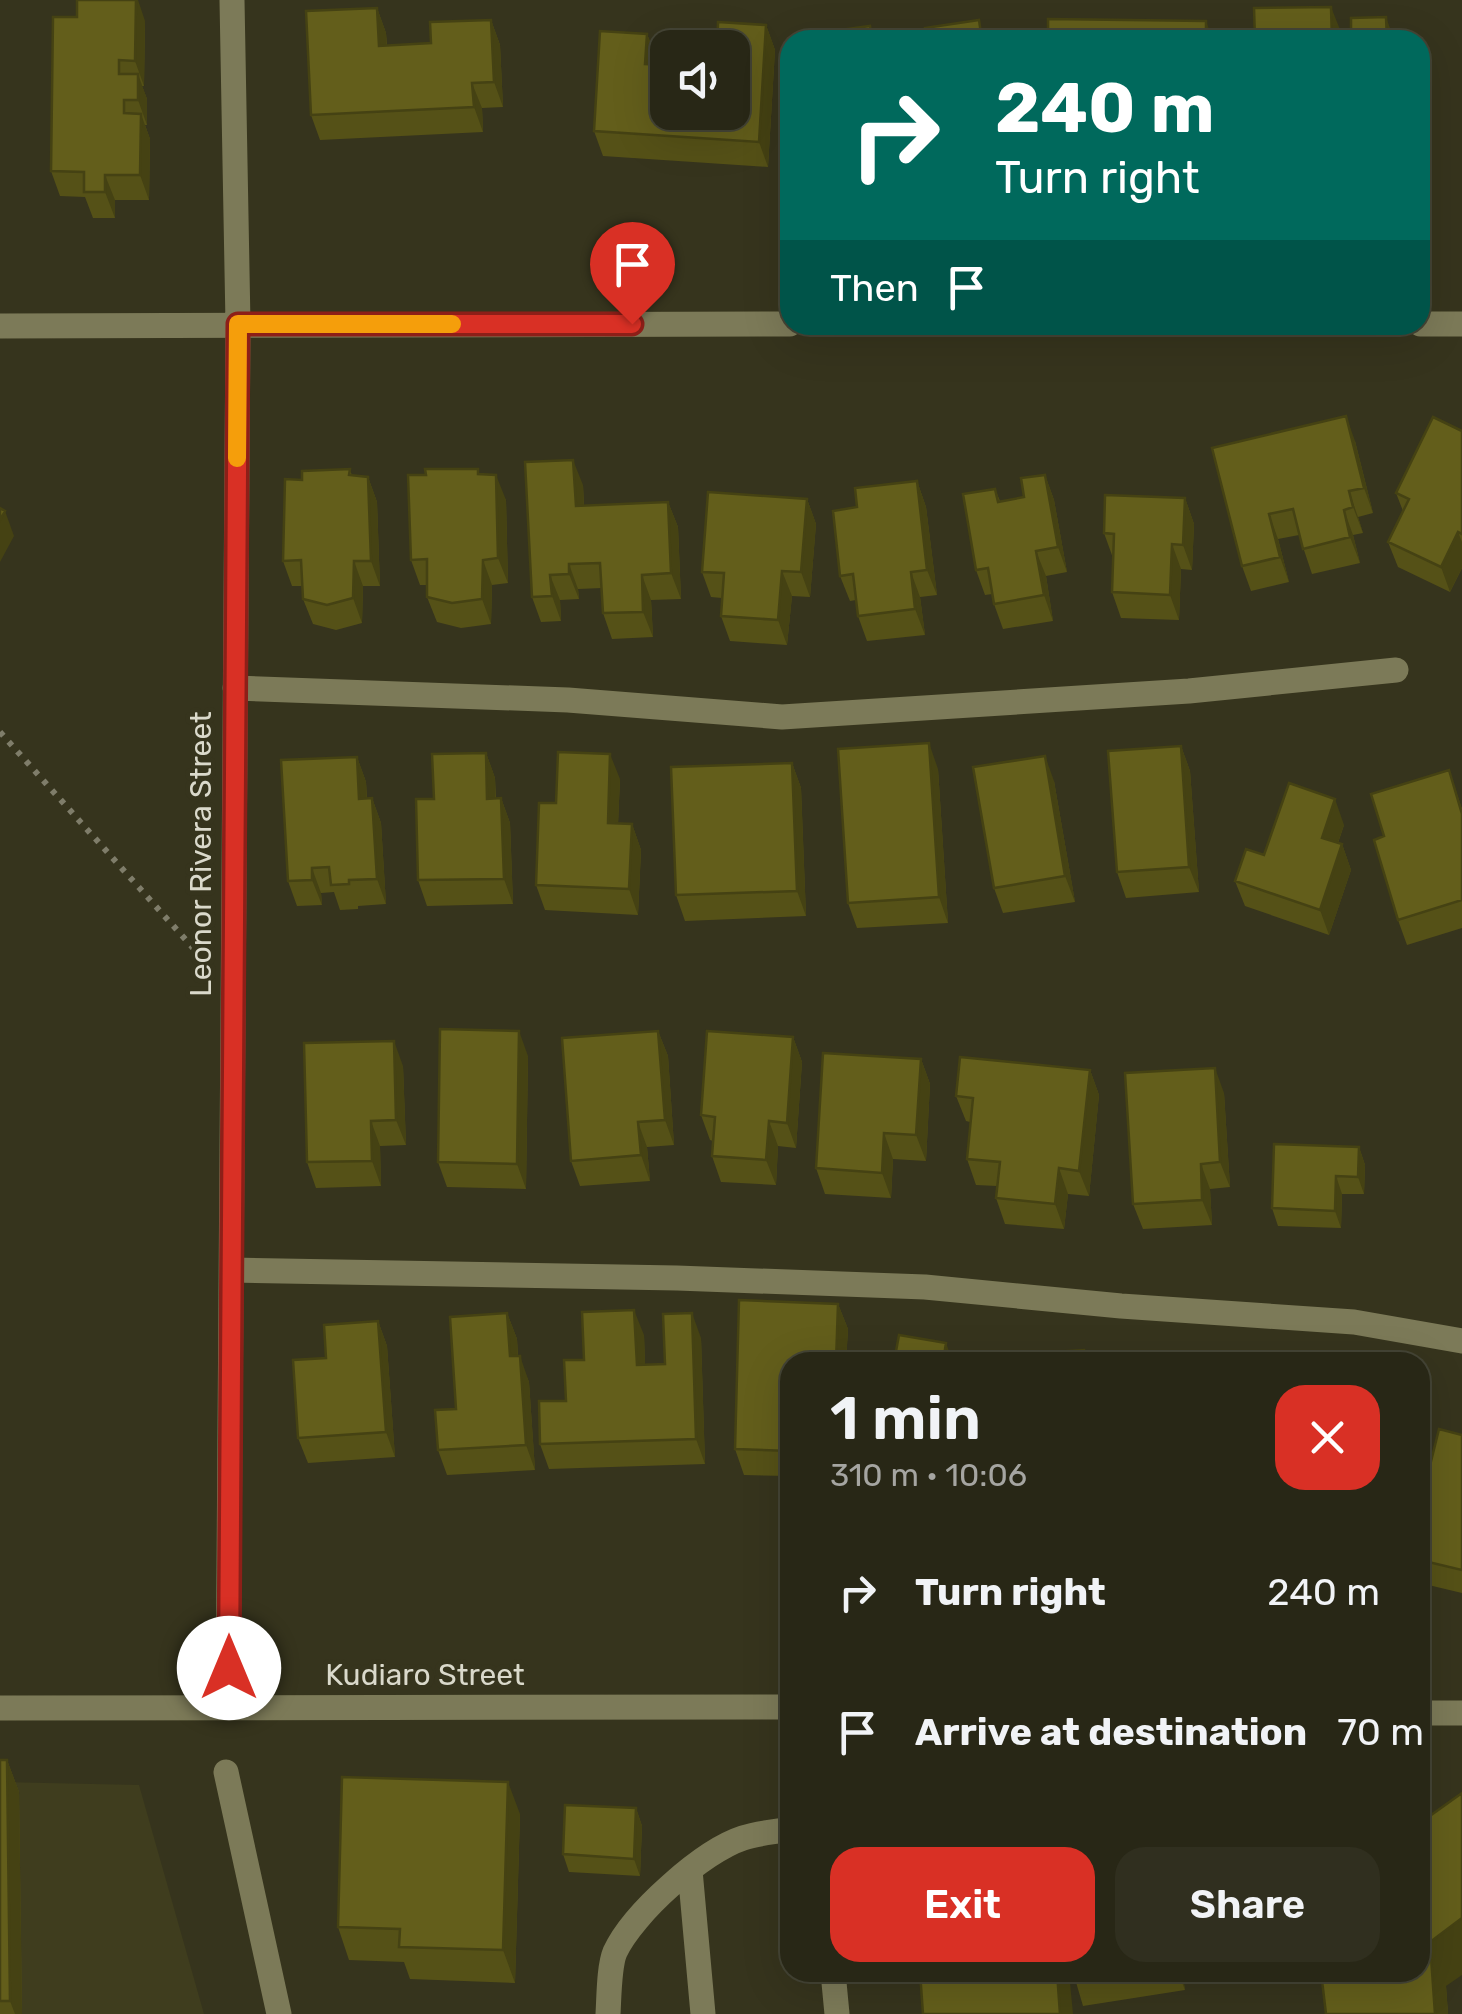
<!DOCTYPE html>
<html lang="en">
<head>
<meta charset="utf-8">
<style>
	body { margin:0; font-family:Rubik,sans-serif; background:#302f1f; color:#f1f3f6; height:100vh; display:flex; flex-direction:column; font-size:38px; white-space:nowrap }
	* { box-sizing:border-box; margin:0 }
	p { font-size:32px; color:#a5a5a1 }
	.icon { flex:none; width:55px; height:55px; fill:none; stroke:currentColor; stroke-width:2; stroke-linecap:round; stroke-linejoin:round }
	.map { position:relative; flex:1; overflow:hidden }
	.sheet { position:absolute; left:780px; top:1352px; width:650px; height:630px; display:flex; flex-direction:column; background:#282716; border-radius:30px; box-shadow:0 10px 40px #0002,0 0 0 2px #444435 }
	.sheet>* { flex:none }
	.hud { position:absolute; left:780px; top:30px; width:650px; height:305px; border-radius:30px; box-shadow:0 10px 40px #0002,0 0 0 2px #444435; background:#00695c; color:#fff; overflow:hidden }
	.tools { position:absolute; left:650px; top:30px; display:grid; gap:20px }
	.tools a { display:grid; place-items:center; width:100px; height:100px; border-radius:20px; background:#282716; box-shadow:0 10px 40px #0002,0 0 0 2px #444435; font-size:50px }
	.pin { position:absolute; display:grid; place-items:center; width:85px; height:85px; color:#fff; margin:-102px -42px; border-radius:50% 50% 50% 0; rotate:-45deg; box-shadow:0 0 10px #0007 }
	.pin .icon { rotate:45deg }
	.me { position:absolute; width:110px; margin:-55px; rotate:0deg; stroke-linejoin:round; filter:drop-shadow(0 0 8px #0008) }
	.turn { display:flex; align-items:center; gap:35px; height:210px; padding:0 50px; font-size:45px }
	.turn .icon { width:130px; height:130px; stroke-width:2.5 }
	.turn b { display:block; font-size:70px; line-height:85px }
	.then { display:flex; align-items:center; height:95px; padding:0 50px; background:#0003; gap:20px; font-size:38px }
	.round { display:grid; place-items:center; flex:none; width:105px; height:105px; border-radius:30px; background:#302f1f }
	.head { display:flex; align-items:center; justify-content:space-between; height:170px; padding:0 50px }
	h1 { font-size:60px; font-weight:600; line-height:75px }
	.cta { display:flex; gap:20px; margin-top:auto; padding:20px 50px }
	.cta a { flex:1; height:115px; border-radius:30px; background:#d93025; color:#fff; font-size:40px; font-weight:600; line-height:115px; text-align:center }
	.cta a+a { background:#302f1f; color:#f1f3f6 }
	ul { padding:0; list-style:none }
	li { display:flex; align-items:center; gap:30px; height:140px; padding:0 50px }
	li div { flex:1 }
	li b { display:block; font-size:38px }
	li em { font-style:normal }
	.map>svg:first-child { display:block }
	.built { fill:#3f3d1e }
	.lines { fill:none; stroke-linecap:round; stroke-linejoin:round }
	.path { stroke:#7f7d6a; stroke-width:6; stroke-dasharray:5 8; stroke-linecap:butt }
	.minor { stroke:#7c7a58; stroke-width:25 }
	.wall { fill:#555117 }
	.shaded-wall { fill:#454213 }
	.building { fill:#635e1b; stroke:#454213; stroke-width:2.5 }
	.route-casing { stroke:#8d1f18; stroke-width:25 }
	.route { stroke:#d93025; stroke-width:18 }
	.slow { stroke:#f59e0b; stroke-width:18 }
	.labels { text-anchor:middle; stroke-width:10; stroke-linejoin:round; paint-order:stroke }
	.street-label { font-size:30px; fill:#dad9cb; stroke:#36341d }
</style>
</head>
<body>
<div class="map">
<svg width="1462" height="2014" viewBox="0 0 1462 2014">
	<rect width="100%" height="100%" fill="#36341d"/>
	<!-- built -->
	<path class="built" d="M0 1782 139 1785 204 2014H0Z"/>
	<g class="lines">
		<!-- path -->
		<path class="path" d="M0 732 202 958"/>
		<!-- minor -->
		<path class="minor" d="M1420 324H1462
			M0 326 790 324
			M235 688 568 700 782 717 1189 691 1396 670
			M232 1270 677 1278 925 1287 1121 1306 1354 1322 1462 1341
			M0 1708 790 1707
			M228 1708 238 324 232 0
			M1420 1713H1462
			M226 1772 279 2014
			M690 1870 703 2014
			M833 1972 837 2014
			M608 2014C609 1998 609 1966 615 1952 633 1913 703 1851 743 1838 758 1833 775 1832 790 1829"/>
	</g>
	<!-- wall -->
	<path class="wall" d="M377 8 386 33 387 45 431 43 491 20 500 45 503 107 482 108 483 132 320 140 311 115Z
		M145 21 144 86H142L147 99V125H145L150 139 149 200H115V218H93L85 197 60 196 51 171Z
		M766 25 775 50 768 167 603 156 594 131 647 34 657 59 656 65 668 112Z
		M1420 63 1424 72 1425 140 1420 141Z
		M1462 431V568L1450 592 1398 567 1388 542 1403 511 1396 493Z
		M1355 441 1373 513 1358 517 1363 533 1353 535 1360 563 1312 574 1299 535 1278 539 1289 582 1251 591 1242 566 1212 448Z
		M350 469 352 476 368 477 377 502 380 586H363L362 623 336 630 313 624 303 599V586H292L283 561 302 480Z
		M480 474 506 500 508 583 492 585 491 624 461 628 437 622 427 597V585H420L411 560Z
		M1045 475 1054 500 1067 572 1046 576 1053 621 1003 629 994 604 992 594 985 595 976 570 995 489 1000 501 1024 497Z
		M917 481 926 507 937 595 920 597 925 635 867 641 858 616 856 600 850 601 840 576 857 507Z
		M583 485 584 506 668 502 678 527 681 599 651 600 653 637 612 639 603 613 602 588 578 589 579 599 560 600 561 621 541 622 532 597Z
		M1185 498 1194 524 1192 570 1181 569 1179 620 1121 618 1112 592 1113 558 1104 533Z
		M807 499 816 524 810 597 792 596 787 645 730 641 721 616 722 598 711 597 702 572Z
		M1181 746 1190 771 1199 892 1126 898 1117 872Z
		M486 753 495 778 496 798H501L510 823 513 904 427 906 418 880Z
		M357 757 366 782 367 798H372L381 823 386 904 358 906V909L340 910 334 892 321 893 322 905 297 906 288 881Z
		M792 763 801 788 806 916 685 921 676 895Z
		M938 769 948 923 857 928 848 903Z
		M1449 770 1462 809V928L1407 945 1398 920 1384 836Z
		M620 779 618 824H632L641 850 638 915 545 910 536 885 556 803Z
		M1054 781 1075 902 1003 913 994 888Z
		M1344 825 1338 843 1342 844 1351 870 1329 935 1245 906 1235 881 1264 855Z
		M658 1031 668 1056 674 1145 647 1147 650 1181 580 1186 571 1161Z
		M793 1037 802 1062 796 1148 778 1146 776 1185 721 1182 712 1156 713 1141 710 1140 701 1115Z
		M528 1056 526 1189 447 1187 438 1162Z
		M921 1059 930 1084 926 1161 893 1159 891 1198 825 1194 816 1168Z
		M403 1066 406 1145 380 1146 381 1186 316 1188 307 1162Z
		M1090 1070 1099 1095 1089 1196 1068 1194 1064 1229 1005 1224 996 1198 997 1186 976 1185 967 1159 970 1122 966 1121 956 1096Z
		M1224 1093 1230 1187 1210 1189 1212 1225 1143 1229 1133 1204Z
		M1359 1147 1365 1165 1364 1194H1342L1341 1228 1278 1226 1272 1208Z
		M739 1300 838 1304 848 1329 846 1362H790V1476L744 1475 735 1449Z
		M507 1313 517 1339 518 1356 529 1382 535 1470 447 1475 438 1450 456 1409Z
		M378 1321 387 1346 395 1457 308 1463 298 1438 326 1358Z
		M644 1335 645 1365 665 1364 701 1338 705 1464 549 1469 540 1444 566 1401 584 1360Z
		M1462 1435V1593L1420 1583V1506Z
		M0 1760H7L19 1792 22 2014H0Z
		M636 1808 642 1826 640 1876 569 1872 563 1854Z
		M520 1814 515 1983 410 1979 404 1962 349 1960 338 1927Z
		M1073 1972H1182L1185 1990 1083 2006Z
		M1305 1972H1420L1446 1986 1448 2014H1326L1322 1980Z"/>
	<!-- shaded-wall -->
	<path class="shaded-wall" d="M136 0H138L145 21 144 86 135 61Z
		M1331 7 1341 32V40H1332Z
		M377 8 386 33 388 71 379 46Z
		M1386 17 1394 40H1387Z
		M491 20 500 45 503 107 494 82Z
		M1206 21 1213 40H1206Z
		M766 25 775 50 768 167 759 142Z
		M647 34 657 59 654 89 645 64Z
		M1420 63 1424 72 1425 140 1420 126Z
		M138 74 147 99V125L138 100Z
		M472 83 482 108 483 132 474 107Z
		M141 114 150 139 149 200 140 175Z
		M105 175 115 200V218L105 192Z
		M1346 416 1355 441 1373 513 1364 488Z
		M573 460 583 485 585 531 576 506Z
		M496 475 506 500 508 583 498 558Z
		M1045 475 1054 500 1067 572 1058 547Z
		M368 477 377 502 380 586 371 561Z
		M917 481 926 507 937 595 927 570Z
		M1349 491 1358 517 1363 533 1353 507Z
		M1185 498 1194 524 1192 570 1183 545Z
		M807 499 816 524 810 597 801 572Z
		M668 502 678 527 681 599 671 573Z
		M1344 510 1353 535 1360 563 1350 537Z
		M5 511 14 536 0 562V520Z
		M1269 514 1278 539 1289 582 1280 557Z
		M1458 532 1462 542V568L1450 592 1441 567Z
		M1172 544 1181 569 1179 620 1170 595Z
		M1036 551 1046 576 1053 621 1044 595Z
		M483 560 492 585 491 624 482 599Z
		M354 561 363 586 362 623 353 598Z
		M569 564 578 589 579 599 569 574Z
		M782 571 792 596 787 645 778 620Z
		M911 572 920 597 925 635 915 609Z
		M550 575 560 600 561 621 552 596Z
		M642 575 651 600 653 637 643 612Z
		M929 743 938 769 948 923 939 897Z
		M1181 746 1190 771 1199 892 1189 867Z
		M486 753 495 778 496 824 487 799Z
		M610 754 620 779 617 849 608 823Z
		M1045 756 1054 781 1075 902 1065 876Z
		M357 757 366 782 368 824 359 799Z
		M792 763 801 788 806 916 797 891Z
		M372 798 381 823 386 904 377 879Z
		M501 798 510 823 513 904 504 879Z
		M1335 799 1344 825 1331 863 1322 838Z
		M632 824 641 850 638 915 629 889Z
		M1342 844 1351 870 1329 935 1320 910Z
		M312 868 321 893 322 905 312 880Z
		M519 1031 528 1056 526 1189 517 1164Z
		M658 1031 668 1056 674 1145 665 1120Z
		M793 1037 802 1062 796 1148 787 1123Z
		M394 1041 403 1066 406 1145 396 1120Z
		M921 1059 930 1084 926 1161 916 1135Z
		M1215 1068 1224 1093 1230 1187 1220 1162Z
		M1090 1070 1099 1095 1089 1196 1079 1171Z
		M371 1121 380 1146 381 1186 372 1161Z
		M769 1121 778 1146 776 1185 766 1160Z
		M638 1122 647 1147 650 1181 641 1155Z
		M884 1133 893 1159 891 1198 882 1173Z
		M1359 1147 1365 1165 1364 1194 1358 1177Z
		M1201 1164 1210 1189 1212 1225 1202 1200Z
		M1059 1168 1068 1194 1064 1229 1055 1204Z
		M1336 1176 1342 1194 1341 1228 1335 1211Z
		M838 1304 848 1329 846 1362H836Z
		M634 1310 644 1335 646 1390 637 1365Z
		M507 1313 517 1339 519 1382 510 1356Z
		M692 1313 701 1338 705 1464 696 1439Z
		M378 1321 387 1346 395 1457 386 1432Z
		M946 1343 953 1362H943Z
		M520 1356 529 1382 535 1470 526 1445Z
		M7 1760 19 1792 22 2014H15L10 2001Z
		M508 1782 520 1814 515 1983 503 1950Z
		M636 1808 642 1826 640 1876 634 1859Z
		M1462 1918V1975L1446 1986 1448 2014H1435L1430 1942Z
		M1057 1972H1069L1073 2014H1060Z
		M1178 1972H1182L1185 1990Z"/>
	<!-- building -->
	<path class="building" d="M77 0H136L135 61 119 60V74H138V100H124V113L141 114 140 175H105V192H84V172L51 171 53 17H77Z
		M1331 7 1332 40H1255L1254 8Z
		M377 8 379 46 431 43 430 22 491 20 494 82 472 83 474 107 311 115 306 11Z
		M1386 17 1387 40H1351V18Z
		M1048 19 1206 21V40H1048Z
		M979 20 982 40H927L925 28Z
		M718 22 766 25 759 142 594 131 600 31 647 34 645 64 668 65V112H732V48H717Z
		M870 26 872 40H812L819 39 818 33Z
		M910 35V40H890L889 38Z
		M1346 416 1364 488 1349 491 1353 507 1344 510 1350 537 1303 549 1293 509 1269 514 1280 557 1242 566 1212 448Z
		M1433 417 1462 431V534L1458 532 1441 567 1388 542 1409 499 1396 493Z
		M573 460 576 506 668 502 671 573 642 575 643 612 603 613 600 563 569 564V574L550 575 552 596 532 597 525 462Z
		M350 469 349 475 368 477 371 561H354L353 598 327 605 303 599 301 560 283 561 285 479 302 480V471Z
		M425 469H478V474L496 475 498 558 483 560 482 599 452 603 427 597V559L411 560 408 475H426Z
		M1045 475 1058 547 1036 551 1044 595 994 604 988 568 976 570 963 494 995 489 998 502 1024 497 1021 478Z
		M917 481 927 570 911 572 915 609 858 616 853 574 840 576 833 511 857 507 855 488Z
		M708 492 807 499 801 572 782 571 778 620 721 616 724 573 702 572Z
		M1105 495 1185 498 1183 545 1172 544 1170 595 1112 592 1114 534 1104 533Z
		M0 508 5 511 0 520Z
		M929 743 939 897 848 903 838 749Z
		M1181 746 1189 867 1117 872 1108 751Z
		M558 752 610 754 608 823 632 824 629 889 536 885 539 803H556Z
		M486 753 487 799 501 798 504 879 418 880 416 799H434L432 754Z
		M1045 756 1065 876 994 888 973 767Z
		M357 757 359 799 372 798 377 879 349 880V884L331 885 329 867 312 868V880L288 881 281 760Z
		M792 763 797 891 676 895 671 767Z
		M1449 770 1462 814V900L1398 920 1374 840 1384 836 1371 794Z
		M1289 783 1335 799 1322 838 1342 844 1320 910 1235 881 1246 849 1264 855Z
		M440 1029 519 1031 517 1164 438 1162Z
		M658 1031 665 1120 638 1122 641 1155 571 1161 562 1038Z
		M707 1031 793 1037 787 1123 769 1121 766 1160 712 1156 715 1117 701 1115Z
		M394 1041 396 1120 371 1121 372 1161 307 1162 304 1043Z
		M823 1053 921 1059 916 1135 884 1133 882 1173 816 1168Z
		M960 1057 1090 1070 1079 1171 1059 1168 1055 1204 996 1198 1000 1162 967 1159 973 1098 956 1096Z
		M1215 1068 1220 1162 1201 1164 1202 1200 1133 1204 1125 1073Z
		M1274 1144 1359 1147 1358 1177 1336 1176 1335 1211 1272 1208Z
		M739 1300 838 1304 836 1362H790V1451L735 1449Z
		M634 1310 637 1365 665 1364 663 1314 692 1313 696 1439 540 1444 539 1401H566L564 1360H584L582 1312Z
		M507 1313 510 1356H520L526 1445 438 1450 435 1410 456 1409 450 1317Z
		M378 1321 386 1432 298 1438 293 1360 326 1358 324 1325Z
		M899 1335 946 1343 943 1362H894Z
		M1084 1350V1362H1006V1355Z
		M1263 1354 1379 1362H1263Z
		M1190 1355V1362H1137L1136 1357Z
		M1439 1429 1462 1435V1570L1420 1560V1506Z
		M0 1760H7L10 2001H0Z
		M342 1777 508 1782 503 1950 399 1947 400 1929 338 1927Z
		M1462 1793V1918L1430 1942 1435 2014H1326L1321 1972H1420V1823Z
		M565 1805 636 1808 634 1859 563 1854Z
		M920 1972H1057L1060 2014H923Z
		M1073 1972H1128L1074 1981Z"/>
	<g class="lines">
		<defs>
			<path id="route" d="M229 1668 238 324H632"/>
		</defs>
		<!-- route casing -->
		<use href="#route" class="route-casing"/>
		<!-- route -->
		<use href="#route" class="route"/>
		<!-- slow -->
		<path class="slow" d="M237 458 238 324H452"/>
	</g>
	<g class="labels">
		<!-- street labels -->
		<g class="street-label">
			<text transform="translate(201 854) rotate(-90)" y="10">Leonor Rivera Street</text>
			<text x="425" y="1685">Kudiaro Street</text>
		</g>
	</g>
</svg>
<div class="tools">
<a><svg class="icon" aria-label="sound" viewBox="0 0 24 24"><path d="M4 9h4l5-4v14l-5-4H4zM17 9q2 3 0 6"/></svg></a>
</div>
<div class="pin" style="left:632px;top:324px;background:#d93025"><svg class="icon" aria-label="arrive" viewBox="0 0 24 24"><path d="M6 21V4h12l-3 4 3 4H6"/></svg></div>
<svg class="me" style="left:229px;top:1668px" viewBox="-20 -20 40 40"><circle r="19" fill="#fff"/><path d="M0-13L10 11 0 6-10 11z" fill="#d93025"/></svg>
<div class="hud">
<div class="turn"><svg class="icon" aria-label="right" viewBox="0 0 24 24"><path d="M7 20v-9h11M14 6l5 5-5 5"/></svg><div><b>240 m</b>Turn right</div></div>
<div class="then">Then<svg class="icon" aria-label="arrive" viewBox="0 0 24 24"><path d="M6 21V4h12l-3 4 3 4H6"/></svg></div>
</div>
<section class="sheet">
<div class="head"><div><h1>1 min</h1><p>310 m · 10:06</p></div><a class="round" style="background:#d93025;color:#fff"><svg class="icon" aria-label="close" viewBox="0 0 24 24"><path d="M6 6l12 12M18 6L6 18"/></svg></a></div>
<ul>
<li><svg class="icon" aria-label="right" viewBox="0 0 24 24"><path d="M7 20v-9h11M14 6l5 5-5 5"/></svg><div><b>Turn right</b></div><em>240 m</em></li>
<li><svg class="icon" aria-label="arrive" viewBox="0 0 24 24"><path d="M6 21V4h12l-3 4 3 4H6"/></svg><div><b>Arrive at destination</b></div><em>70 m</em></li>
</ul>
<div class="cta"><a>Exit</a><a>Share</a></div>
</section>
</div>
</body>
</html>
